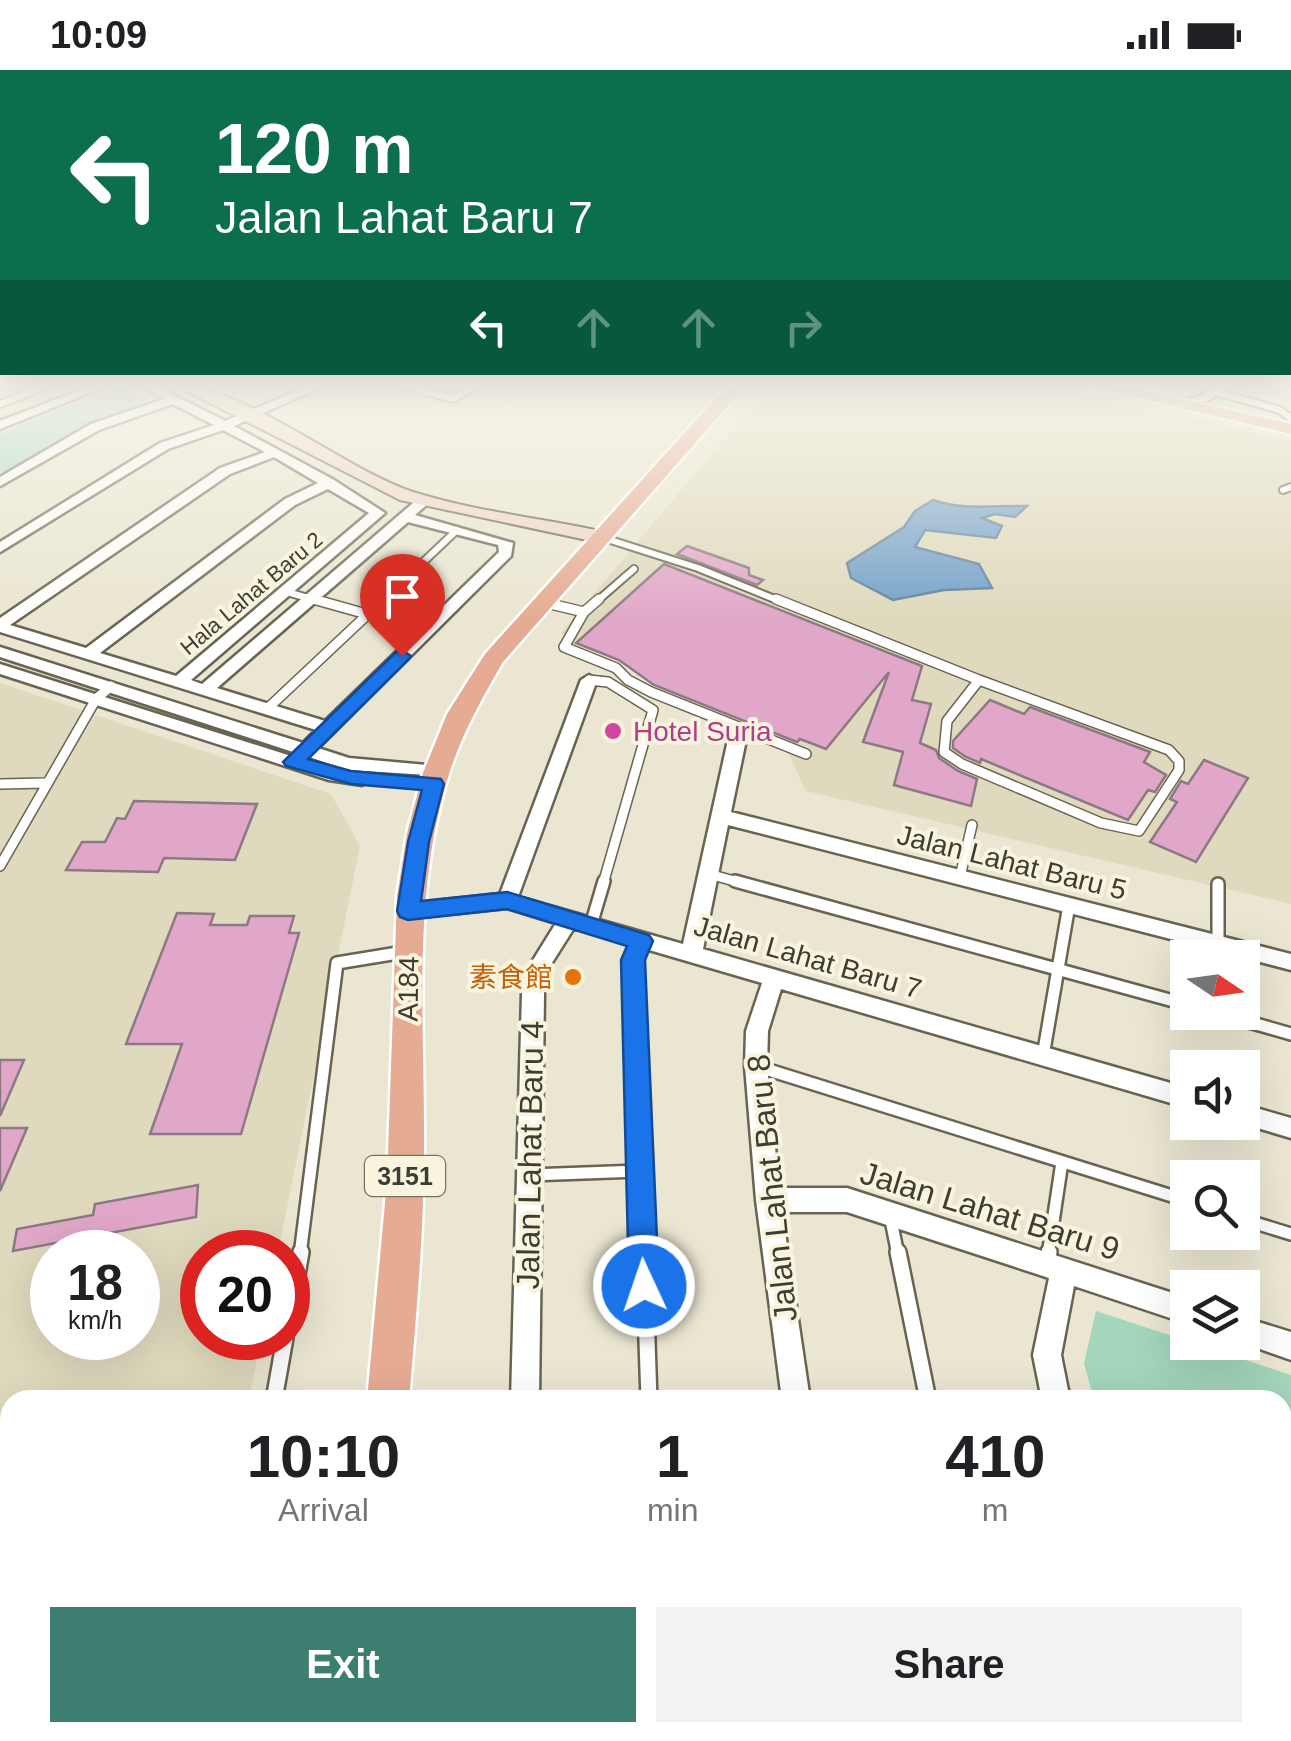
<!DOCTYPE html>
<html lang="en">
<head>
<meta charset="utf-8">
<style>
	body { margin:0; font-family:Helvetica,"Noto Sans SC",sans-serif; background:#f2f2f2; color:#202124; height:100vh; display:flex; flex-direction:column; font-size:38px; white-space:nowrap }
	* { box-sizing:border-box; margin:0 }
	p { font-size:32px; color:#757577 }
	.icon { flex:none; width:55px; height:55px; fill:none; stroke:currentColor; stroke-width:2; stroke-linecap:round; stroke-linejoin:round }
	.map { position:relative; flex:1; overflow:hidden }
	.side { position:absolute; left:0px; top:1320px; width:1292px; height:352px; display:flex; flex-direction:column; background:#fff; border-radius:30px 30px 0 0; box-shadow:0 10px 40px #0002 }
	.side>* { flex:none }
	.guide { position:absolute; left:0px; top:0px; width:1292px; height:305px; box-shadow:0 10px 40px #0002; background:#0b6e4f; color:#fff; overflow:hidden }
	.needle { width:65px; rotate:103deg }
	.buttons { position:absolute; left:1170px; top:870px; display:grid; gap:20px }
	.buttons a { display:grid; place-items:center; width:90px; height:90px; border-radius:0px; background:#fff; box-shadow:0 10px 40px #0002; font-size:50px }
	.speed { position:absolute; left:30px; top:1160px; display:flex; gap:20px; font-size:50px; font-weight:700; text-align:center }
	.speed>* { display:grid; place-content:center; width:130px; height:130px; border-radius:50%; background:#fff; box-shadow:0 10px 40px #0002; line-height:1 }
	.speed small { font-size:25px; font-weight:400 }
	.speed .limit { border:15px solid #d22; background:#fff; color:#111 }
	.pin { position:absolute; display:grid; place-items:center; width:85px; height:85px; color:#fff; margin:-102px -42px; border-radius:50% 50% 50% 0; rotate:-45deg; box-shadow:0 0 10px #0007 }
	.pin .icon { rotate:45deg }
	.me { position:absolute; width:110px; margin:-55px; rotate:357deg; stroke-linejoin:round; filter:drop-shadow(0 0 8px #0008) }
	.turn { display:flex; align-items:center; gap:35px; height:210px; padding:0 50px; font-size:45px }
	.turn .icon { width:130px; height:130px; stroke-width:2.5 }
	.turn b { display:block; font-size:70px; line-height:85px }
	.lanes { display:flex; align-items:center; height:95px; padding:0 50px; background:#0003; justify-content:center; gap:50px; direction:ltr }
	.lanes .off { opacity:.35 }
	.eta { display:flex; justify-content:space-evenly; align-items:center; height:170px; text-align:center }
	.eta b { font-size:60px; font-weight:700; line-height:70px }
	.button { display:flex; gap:20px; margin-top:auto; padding:20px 50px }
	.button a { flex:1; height:115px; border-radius:0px; background:#3c7e70; color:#fff; font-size:40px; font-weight:700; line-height:115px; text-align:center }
	.button a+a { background:#f2f2f2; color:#202124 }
	.status { display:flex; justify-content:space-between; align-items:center; height:70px; padding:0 50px; background:#fff; direction:ltr }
	.status svg { height:28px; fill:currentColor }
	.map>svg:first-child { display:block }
	.built { fill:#dfdabd; fill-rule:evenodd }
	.green { fill:#a3d6ba }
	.water { fill:#73a1cb; stroke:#63839d; stroke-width:2.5 }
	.building { fill:#e1a7c8; stroke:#8c7983; stroke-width:2.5 }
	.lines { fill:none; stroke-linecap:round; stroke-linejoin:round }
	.lane-far3-casing { stroke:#686451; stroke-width:10 }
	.lane-far2-casing { stroke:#686451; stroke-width:12 }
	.lane-far1-casing { stroke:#686451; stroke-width:16 }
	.lane-casing { stroke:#686451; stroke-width:20 }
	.street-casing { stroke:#686451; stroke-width:5 }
	.secondary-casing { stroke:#686451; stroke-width:4 }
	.primary-casing { stroke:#fff; stroke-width:5 }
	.lane-far3 { stroke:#fff; stroke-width:6 }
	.lane-far2 { stroke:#fff; stroke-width:9 }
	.lane-far1 { stroke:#fff; stroke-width:11 }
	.lane { stroke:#fff; stroke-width:15 }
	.street { fill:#fff; fill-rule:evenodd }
	.secondary { fill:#f2d5c9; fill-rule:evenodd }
	.primary { fill:#e6ab93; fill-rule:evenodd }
	.route { fill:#1a73e8; stroke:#114b97; stroke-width:2.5 }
	.hotel-dot { fill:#d1479c; stroke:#f8f4de; stroke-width:4 }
	.food-dot { fill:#e8710a; stroke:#f8f4de; stroke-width:4 }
	.labels { text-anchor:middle; stroke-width:8; stroke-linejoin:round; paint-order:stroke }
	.far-street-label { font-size:22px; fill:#3e3c33; stroke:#f8f4de }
	.shield { fill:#f8f4de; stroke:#767366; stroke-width:2.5 }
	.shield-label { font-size:25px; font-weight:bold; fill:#3e3c33 }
	.hotel-label { font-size:28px; fill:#b23c85; stroke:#f8f4de; text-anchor:start }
	.street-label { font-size:28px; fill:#3e3c33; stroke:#f8f4de }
	.food-label { font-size:28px; fill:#c56008; stroke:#f8f4de; text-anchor:end }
	.near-street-label { font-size:32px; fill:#3e3c33; stroke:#f8f4de }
</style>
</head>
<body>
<div class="status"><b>10:09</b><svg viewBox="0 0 49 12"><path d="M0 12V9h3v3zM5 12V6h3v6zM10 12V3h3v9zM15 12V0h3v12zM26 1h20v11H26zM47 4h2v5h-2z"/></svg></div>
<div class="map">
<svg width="1291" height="1671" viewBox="0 0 1291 1671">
	<rect width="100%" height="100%" fill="#eae6d1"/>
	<!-- built -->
	<path class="built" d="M769 316H1050L1291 371V834L806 721 777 659 561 563Z
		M0 613 331 724 360 776 278 1182H202V1268H261L249 1330H10V1662L183 1663 181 1671H0ZM52 1182H138V1268H52Z"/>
	<!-- green -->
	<path class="green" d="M119 316 155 333 92 354 5 404 0 401V363Z
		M1096 1241 1291 1305V1526L1282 1524V1330H1094L1084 1293Z"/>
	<!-- water -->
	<path class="water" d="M933 430C965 441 993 435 1027 436L1015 447 995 444 982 448 1002 456 996 468 925 460 915 477 979 494 992 518 944 520 893 530 851 508 847 493 904 457 915 441Z"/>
	<!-- building -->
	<path class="building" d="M687 476 749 498V505L763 510 757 515 677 484Z
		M664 494 922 596 912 630 931 634 920 673 936 680 939 688 958 701 977 709 971 736 894 715 903 682 863 672 889 602 826 679 800 669 797 672 654 615 619 590 576 573Z
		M990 630 1024 644 1030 637 1150 682 1144 692 1166 705 1155 722 1148 720 1128 750 981 689 980 693 966 687 953 678V671Z
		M1204 690 1248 708 1196 792 1150 772 1177 732 1170 729 1181 711 1188 714Z
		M134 731 257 734 235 790 164 788 158 802 66 800 82 772H105L117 748 125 749Z
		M177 843 214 844 210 855H247L250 846H294L289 863H299L241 1064H150L182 974H126Z
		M0 990H24L0 1046Z
		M0 1058H27L0 1121Z
		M198 1115 196 1147 13 1181 17 1159 93 1145 95 1134Z"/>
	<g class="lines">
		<defs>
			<path id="lane-far3" d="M405 316 453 329 475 316
				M444 316H456
				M1216 322 1280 340 1291 349
				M0 334 47 316
				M1283 420 1291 417
				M601 467 698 498 782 532
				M287 522 322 532
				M381 532 457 460
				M596 532 634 499"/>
			<path id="lane-far2" d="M313 529 427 561
				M599 529 584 542 564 577 616 598 628 610 651 622 806 684
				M776 529 979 610
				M542 532 584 542
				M589 610 608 612 653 640 603 814
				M979 610 1169 680 1179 691V700L1139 761 1101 753 962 694 944 682 947 651Z
				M267 639 384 529
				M0 714 45 713
				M0 796 96 629 111 616
				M709 804 745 814
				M960 807 972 755"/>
			<path id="lane-far1" d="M735 811 1188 935
				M1218 814V873
				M591 855 604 811
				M641 871 633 891 644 1185
				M1214 942 1291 964
				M1043 986 1069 835
				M756 996 1188 1131
				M530 1105 639 1101
				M890 1145 898 1185
				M1242 1149 1291 1164
				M300 1185 337 893 404 882
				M1048 1185 1062 1092"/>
			<path id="lane" d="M644 1182 649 1330
				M898 1182 928 1330
				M1047 1193 1049 1182
				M288 1256 301 1182
				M274 1330 285 1268
				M997 1662 998 1671
				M211 1671 213 1662"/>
			<path id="street" d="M91 316H107L0 359V351Z
				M142 316H156L225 351 309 316H324L234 356 334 410 385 443 191 610 202 614 419 428 431 431 415 445 513 473 511 486 318 678 349 688 438 696 444 698 447 702 444 706 348 700 309 687 306 690 368 705 371 709 362 715 329 710 0 604V594L291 686 293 682 0 587V577L303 673 316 660 0 562V548L220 398 265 382 223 360 168 379 0 482V472L160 373 214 355 173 334 99 360 0 416V407L91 354 164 329ZM274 387 318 413 285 429 86 578 10 555 230 404ZM328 419 369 443 176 606 100 583 295 435ZM408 452 498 475 499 482 325 651 217 618Z
				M1214 316H1227L1208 331 1179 336 1173 333 1201 326Z
				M589 605 597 610 518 827 683 874 728 670 737 664 746 670 731 742 1291 884V900L728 755 703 879 1188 1018V1038L781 919 768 961 767 996 779 1118H847L1188 1228V1254L1074 1216 1061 1285 1070 1330H1042L1033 1285 1049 1208 847 1142H782L810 1330H782L756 1130 745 996 746 961 762 913 574 858 550 896 544 923 539 1330H511L522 923 530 895 556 853 507 838 409 848 399 841 409 834 500 824 581 610Z
				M1242 1034 1291 1048V1068L1237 1052H1242Z
				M1242 1247 1291 1262V1290L1240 1272H1242Z
				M1282 1530 1291 1532V1564L1282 1562Z
				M506 1662H540V1671H506Z
				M824 1662H858L859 1671H825Z
				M1132 1662H1166L1169 1671H1135Z"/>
			<path id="secondary" d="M177 316C242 314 347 401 413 422 473 441 540 448 601 461L611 467 601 473 400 430Z"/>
			<path id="primary" d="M727 316H745L503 592C482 628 463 662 450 701 411 822 425 955 424 1079 424 1163 416 1247 409 1330H367L387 1111 397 826 407 763 423 703 447 644 485 584Z
				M1091 316H1122L1291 354V364Z
				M326 1662H376L375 1671H325Z"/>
		</defs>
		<!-- lane-far3 casing -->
		<use href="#lane-far3" class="lane-far3-casing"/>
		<!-- lane-far2 casing -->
		<use href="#lane-far2" class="lane-far2-casing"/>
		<!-- lane-far1 casing -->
		<use href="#lane-far1" class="lane-far1-casing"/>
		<!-- lane casing -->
		<use href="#lane" class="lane-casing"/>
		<!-- street casing -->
		<use href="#street" class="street-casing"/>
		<!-- secondary casing -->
		<use href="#secondary" class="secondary-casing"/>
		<!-- primary casing -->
		<use href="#primary" class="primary-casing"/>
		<!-- lane-far3 -->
		<use href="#lane-far3" class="lane-far3"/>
		<!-- lane-far2 -->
		<use href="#lane-far2" class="lane-far2"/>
		<!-- lane-far1 -->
		<use href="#lane-far1" class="lane-far1"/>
		<!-- lane -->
		<use href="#lane" class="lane"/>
		<!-- street -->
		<use href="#street" class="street"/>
		<!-- secondary -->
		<use href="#secondary" class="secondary"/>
		<!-- primary -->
		<use href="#primary" class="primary"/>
	</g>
	<!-- sky -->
	<linearGradient id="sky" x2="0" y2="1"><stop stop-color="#79acdc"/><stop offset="0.57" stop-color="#f6f4ea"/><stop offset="1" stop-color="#f6f4ea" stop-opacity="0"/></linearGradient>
	<rect width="1291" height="550" fill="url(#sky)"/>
	<!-- route -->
	<path class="route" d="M402 580 411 586 409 589 308 689 351 701 441 709 444 714 429 772 421 831 507 822 649 865 653 871 645 890 659 1216 654 1226 644 1230 633 1226 629 1216 621 890 627 876 507 839 408 850 400 847 397 841 408 772 422 720 351 714 286 696 283 692 396 582Z"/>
	<!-- markers -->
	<circle class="hotel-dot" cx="613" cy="661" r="10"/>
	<circle class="food-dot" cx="573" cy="907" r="10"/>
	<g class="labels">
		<!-- far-street labels -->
		<g class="far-street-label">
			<text transform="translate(251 523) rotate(-40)" y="8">Hala Lahat Baru 2</text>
		</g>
		<!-- shield labels -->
		<rect class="shield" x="365" y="1086" width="80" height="40" rx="8"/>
		<g class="shield-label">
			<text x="405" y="1115">3151</text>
		</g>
		<!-- hotel labels -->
		<g class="hotel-label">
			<text x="633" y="671">Hotel Suria</text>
		</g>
		<!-- street labels -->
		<g class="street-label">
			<text transform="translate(1012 792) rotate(14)" y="10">Jalan Lahat Baru 5</text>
			<text transform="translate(808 887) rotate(16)" y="10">Jalan Lahat Baru 7</text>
			<text transform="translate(408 919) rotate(-89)" y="10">A184</text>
		</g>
		<!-- food labels -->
		<g class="food-label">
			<text x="553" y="917">素食館</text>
		</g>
		<!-- near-street labels -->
		<g class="near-street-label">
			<text transform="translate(530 1085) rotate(-89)" y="11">Jalan Lahat Baru 4</text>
			<text transform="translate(772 1118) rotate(-96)" y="11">Jalan Lahat Baru 8</text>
			<text transform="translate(990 1141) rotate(17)" y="11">Jalan Lahat Baru 9</text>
		</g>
	</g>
</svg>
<div class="buttons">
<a><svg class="needle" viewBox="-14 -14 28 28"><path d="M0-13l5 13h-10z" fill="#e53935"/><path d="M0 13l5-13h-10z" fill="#757577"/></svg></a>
<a><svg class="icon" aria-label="sound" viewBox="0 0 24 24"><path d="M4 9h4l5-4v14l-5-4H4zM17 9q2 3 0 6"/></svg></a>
<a><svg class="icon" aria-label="search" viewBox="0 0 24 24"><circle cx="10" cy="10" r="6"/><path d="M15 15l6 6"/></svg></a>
<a><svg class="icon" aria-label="layers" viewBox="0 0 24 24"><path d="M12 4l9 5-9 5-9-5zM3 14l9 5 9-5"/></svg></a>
</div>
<div class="speed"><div>18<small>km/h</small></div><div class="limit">20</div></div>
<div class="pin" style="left:402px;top:586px;background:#d93025"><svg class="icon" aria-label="arrive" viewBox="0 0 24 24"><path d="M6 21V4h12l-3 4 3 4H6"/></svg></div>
<svg class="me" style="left:644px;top:1216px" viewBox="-20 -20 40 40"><circle r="17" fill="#1a73e8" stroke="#fff" stroke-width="3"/><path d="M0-11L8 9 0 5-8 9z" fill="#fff"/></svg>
<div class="guide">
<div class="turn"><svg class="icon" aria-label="left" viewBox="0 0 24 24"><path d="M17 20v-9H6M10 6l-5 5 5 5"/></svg><div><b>120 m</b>Jalan Lahat Baru 7</div></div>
<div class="lanes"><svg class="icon" aria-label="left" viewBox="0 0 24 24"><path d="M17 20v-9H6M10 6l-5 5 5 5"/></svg><svg class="icon off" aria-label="ahead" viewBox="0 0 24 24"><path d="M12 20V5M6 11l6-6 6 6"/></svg><svg class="icon off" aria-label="ahead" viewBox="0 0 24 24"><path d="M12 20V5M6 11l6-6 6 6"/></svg><svg class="icon off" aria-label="right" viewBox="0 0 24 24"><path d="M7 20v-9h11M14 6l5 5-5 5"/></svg></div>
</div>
<section class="side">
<div class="eta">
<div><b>10:10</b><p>Arrival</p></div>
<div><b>1</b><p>min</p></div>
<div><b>410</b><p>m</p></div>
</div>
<div class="button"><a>Exit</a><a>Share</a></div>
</section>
</div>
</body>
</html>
